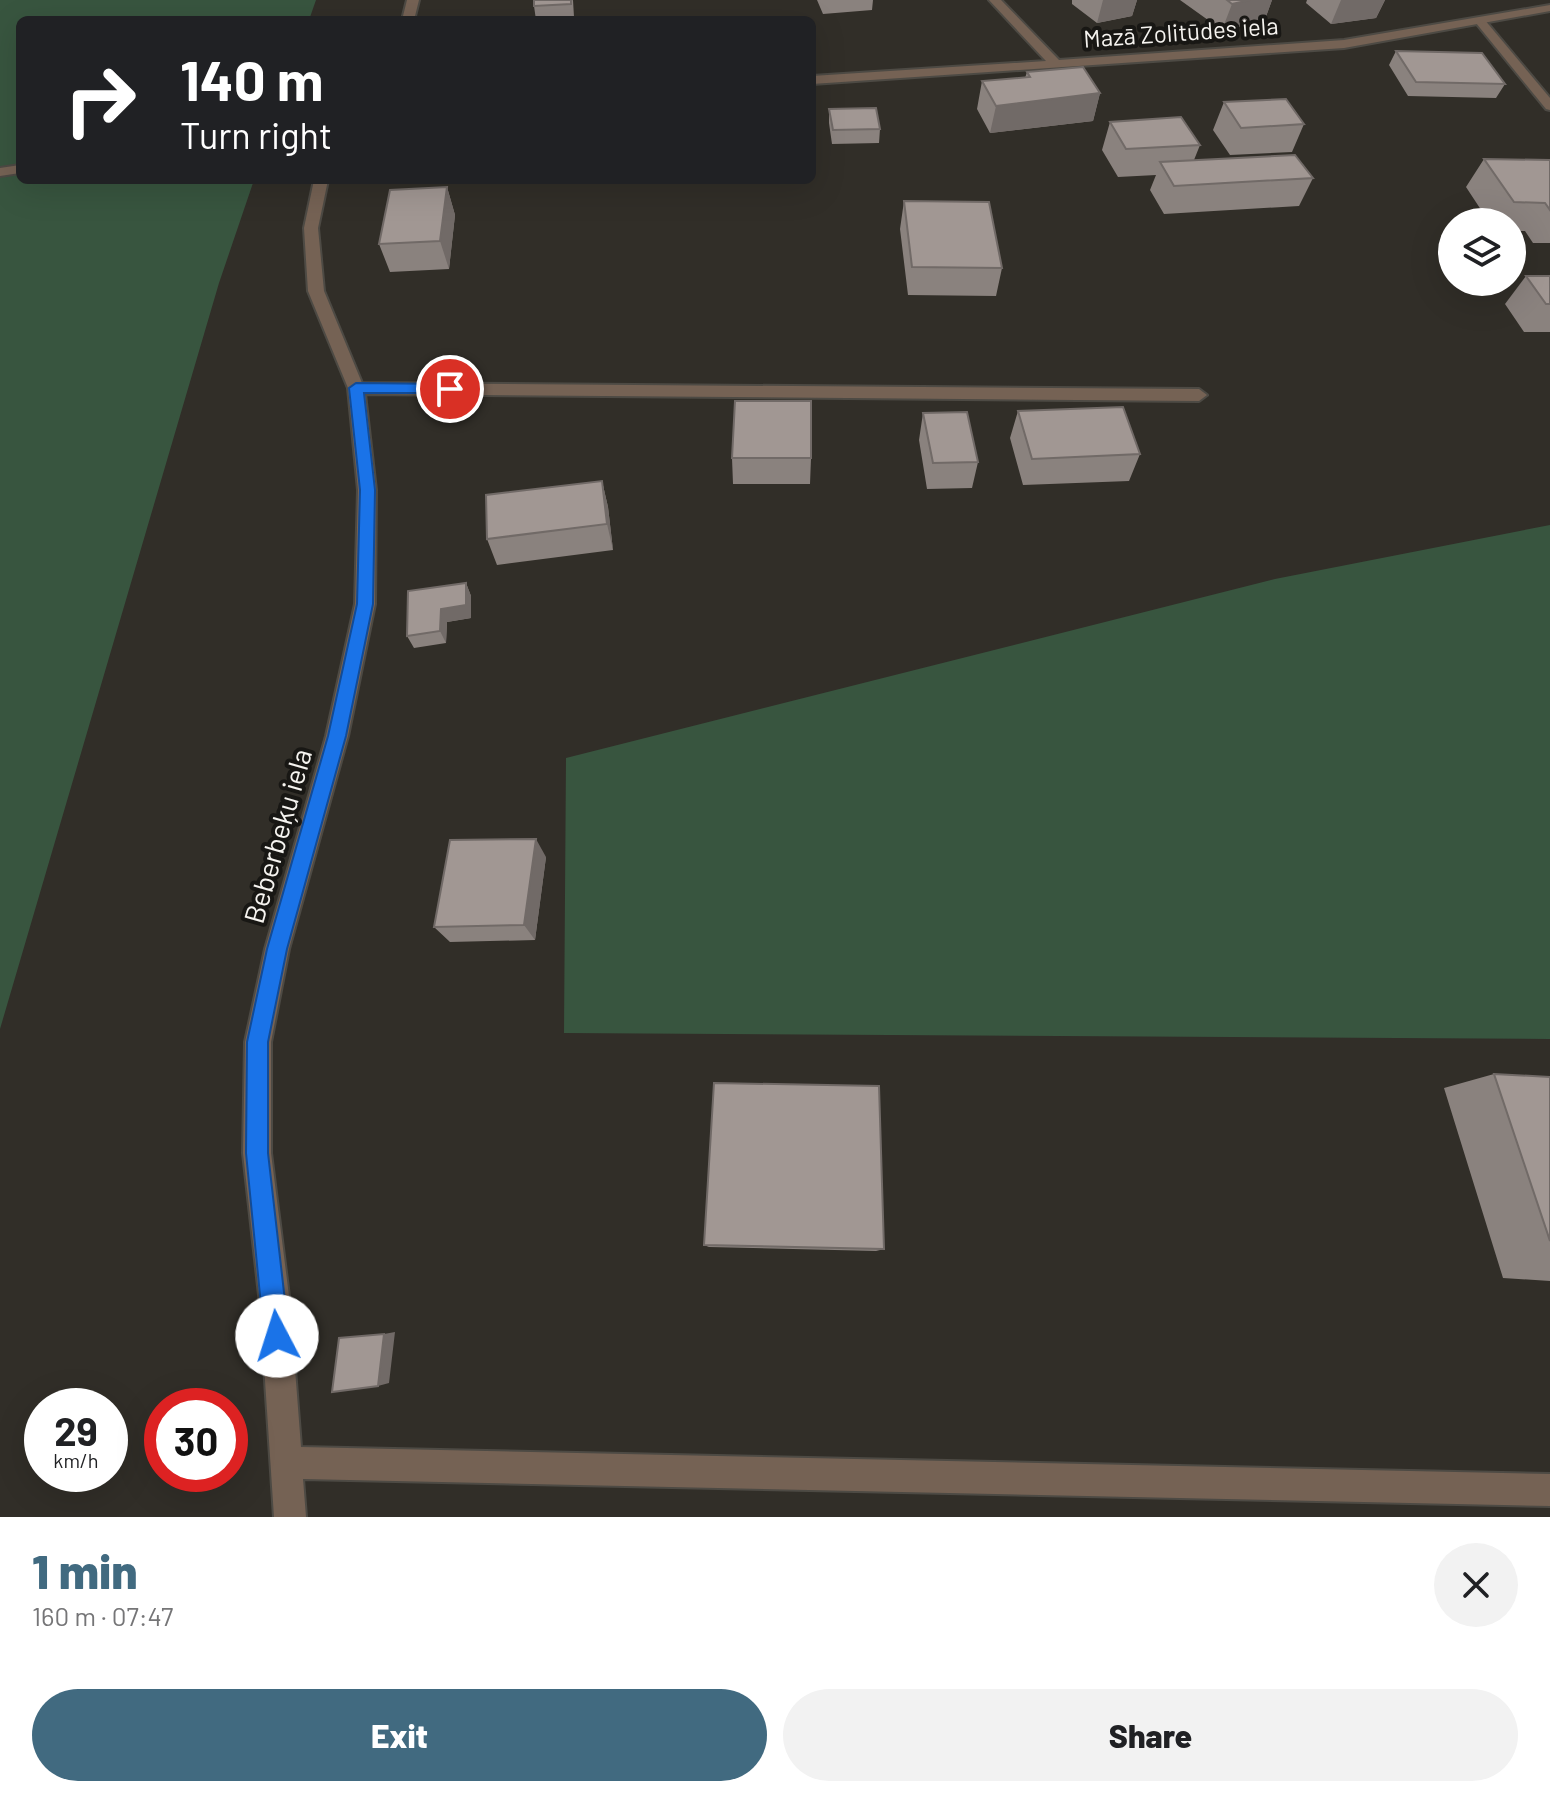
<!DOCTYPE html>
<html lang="en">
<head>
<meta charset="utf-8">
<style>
	body { margin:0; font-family:Barlow,sans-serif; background:#f2f2f2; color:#202124; height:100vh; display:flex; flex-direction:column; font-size:30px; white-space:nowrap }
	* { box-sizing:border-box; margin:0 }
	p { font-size:26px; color:#757577 }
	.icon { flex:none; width:44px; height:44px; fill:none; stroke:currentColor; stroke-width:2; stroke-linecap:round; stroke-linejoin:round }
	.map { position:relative; height:1517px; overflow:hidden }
	.sheet { display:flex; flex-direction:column; background:#fff; flex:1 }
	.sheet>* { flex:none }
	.banner { position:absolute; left:16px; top:16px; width:800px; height:168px; border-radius:12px; box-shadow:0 8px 32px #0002; background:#202124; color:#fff; overflow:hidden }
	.buttons { position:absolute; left:1438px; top:208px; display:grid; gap:16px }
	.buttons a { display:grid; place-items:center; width:88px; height:88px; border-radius:50%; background:#fff; box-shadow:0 8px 32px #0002; font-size:40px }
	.speed { position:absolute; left:24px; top:1388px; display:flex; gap:16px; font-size:40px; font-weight:700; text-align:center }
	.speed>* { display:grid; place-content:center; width:104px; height:104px; border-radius:50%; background:#fff; box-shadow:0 8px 32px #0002; line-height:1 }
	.speed small { font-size:20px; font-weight:400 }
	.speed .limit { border:12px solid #d22; background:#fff; color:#111 }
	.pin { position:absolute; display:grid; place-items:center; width:68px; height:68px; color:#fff; margin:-34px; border:4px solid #fff; border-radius:50%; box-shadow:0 2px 8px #0007 }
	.me { position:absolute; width:88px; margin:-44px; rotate:355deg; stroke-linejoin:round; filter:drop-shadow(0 0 6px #0008) }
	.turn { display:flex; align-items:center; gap:28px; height:168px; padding:0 32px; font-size:36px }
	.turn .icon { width:104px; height:104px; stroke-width:2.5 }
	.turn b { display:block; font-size:56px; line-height:68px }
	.round { display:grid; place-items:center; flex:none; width:84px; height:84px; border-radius:42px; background:#f2f2f2 }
	.head { display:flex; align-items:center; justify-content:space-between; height:136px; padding:0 32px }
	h1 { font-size:48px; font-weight:800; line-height:60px; color:#416a80 }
	.cta { display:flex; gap:16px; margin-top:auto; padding:16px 32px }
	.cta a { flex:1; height:92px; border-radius:48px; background:#416a80; color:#fff; font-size:32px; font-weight:800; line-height:92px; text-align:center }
	.cta a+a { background:#f2f2f2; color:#202124 }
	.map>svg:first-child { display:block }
	.green { fill:#38553f }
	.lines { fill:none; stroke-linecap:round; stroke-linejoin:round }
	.service-casing { stroke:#4d4a44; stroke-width:4 }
	.minor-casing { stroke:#4d4a44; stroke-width:4 }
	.service { fill:#756254; fill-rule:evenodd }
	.minor { fill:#756254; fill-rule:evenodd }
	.wall { fill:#8a827e }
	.shaded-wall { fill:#716a67 }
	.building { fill:#a19793; stroke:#716a67; stroke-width:2 }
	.route { fill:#1a73e8; stroke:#114b97; stroke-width:2 }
	.labels { text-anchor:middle; stroke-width:8; stroke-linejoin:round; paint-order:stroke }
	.far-street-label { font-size:24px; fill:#f6f4f0; stroke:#181714 }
	.street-label { font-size:28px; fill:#f6f4f0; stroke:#181714 }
</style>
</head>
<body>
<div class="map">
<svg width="1550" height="1517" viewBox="0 0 1550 1517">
	<rect width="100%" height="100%" fill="#312e28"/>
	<!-- green -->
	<path class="green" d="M0 0H316L309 20H20V180H254L219 283 0 1029Z
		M1550 525V1039L564 1033 566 758 1275 579Z"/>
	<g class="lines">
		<defs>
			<path id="service" d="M1476 19H1484L1550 98V110L1546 109 1476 23Z"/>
			<path id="minor" d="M407 0H419L414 20H402Z
				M989 0H1001L1059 60 1344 40 1550 5V11L1344 48 812 84V76L1046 61Z
				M20 165V173L0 176V168Z
				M314 180H328L318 228 324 291 362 383 1199 389 1207 395 1199 401 365 394 376 490 375 604 348 736 289 949 271 1042V1153L290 1304 301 1447 1550 1474V1506L303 1479 306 1517H274L260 1304 243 1153 245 1042 265 949 326 736 355 604 358 490 348 388 308 291 304 228Z"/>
		</defs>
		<!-- service casing -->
		<use href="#service" class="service-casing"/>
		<!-- minor casing -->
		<use href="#minor" class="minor-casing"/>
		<!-- service -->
		<use href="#service" class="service"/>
		<!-- minor -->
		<use href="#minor" class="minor"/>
	</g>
	<!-- wall -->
	<path class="wall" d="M573 0 574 17 536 20 534 6Z
		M817 0H873L872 10 823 14Z
		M1072 0H1137L1132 16 1097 23 1072 4Z
		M1180 0H1272L1264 22 1222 30Z
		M1307 0H1385L1376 18 1331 24 1306 3Z
		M1396 51 1505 84 1496 98 1408 96 1389 65Z
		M1027 72 1100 93 1093 121 990 133 977 109 982 81 1025 78Z
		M1224 102 1304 124 1292 152 1230 155 1213 130Z
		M829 109 880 129 879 143 832 144 829 123Z
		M1110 122 1200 145 1194 160 1313 178 1299 206 1164 214 1150 190 1156 175 1118 177 1102 150Z
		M1484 159 1550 160V243H1533L1525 231H1512V222H1489L1466 187Z
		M447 187 455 215 449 269 390 272 379 244Z
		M904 201 1002 268 996 296 908 295 900 229Z
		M1526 276H1550V332H1524L1505 304Z
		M1018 411 1140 454 1129 481 1023 485 1010 438Z
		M923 413 978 462 972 488 927 489 919 440Z
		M732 458H811L810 484H733Z
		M602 481 608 507 613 550 497 565 487 539Z
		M466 583 471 596V618L447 622 446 643 414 648 407 636Z
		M546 857 535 940 450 942 434 927Z
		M1494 1074 1550 1077V1281L1503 1278 1444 1088Z
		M704 1245 884 1249 876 1251 709 1247Z"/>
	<!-- shaded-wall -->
	<path class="shaded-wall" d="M1103 0H1137L1132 16 1097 23Z
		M1250 0H1272L1264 22 1222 30 1232 4Z
		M1341 0H1385L1376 18 1331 24Z
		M1100 93 1093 121 990 133 996 106Z
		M447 187 455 215 449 269 440 241Z
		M602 481 608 507 613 550 607 524Z
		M466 583 471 596V618L447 622 446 643 440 631 441 609Z
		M536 839 546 857 535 940 524 925Z
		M395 1332 389 1383 378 1386 384 1334Z"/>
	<!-- building -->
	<path class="building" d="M534 0H571V4L534 6Z
		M1227 0H1250L1232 4Z
		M1396 51 1482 53 1505 84 1416 82Z
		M1083 67 1100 93 996 106 982 81 1030 77 1027 72Z
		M1286 99 1304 124 1241 128 1224 102Z
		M876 108 880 129 833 130 829 109Z
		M1181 117 1200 145 1126 149 1110 122Z
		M1295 155 1313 178 1174 186 1160 162Z
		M1484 159 1550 160V210L1545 203 1514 202Z
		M447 187 440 241 379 244 390 190Z
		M904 201 989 202 1002 268 912 267Z
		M1526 276H1550V304H1546Z
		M735 401H811V458H732Z
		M1123 407 1140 454 1032 459 1018 411Z
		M967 412 978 462 933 463 923 413Z
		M602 481 607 524 487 539 486 495Z
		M466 583V605L441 609 440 631 407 636 408 591Z
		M536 839 524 925 434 927 450 840Z
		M1494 1074 1550 1077V1241Z
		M714 1083 879 1086 884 1249 704 1245Z
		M384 1334 378 1386 332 1392 339 1338Z"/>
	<!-- route -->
	<path class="route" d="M356 383 450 384 457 389 450 393H364L375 490 373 604 346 736 287 949 268 1042V1153L289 1336 286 1345 277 1348 268 1345 264 1336 246 1153 247 1042 267 949 328 736 357 604 360 490 349 388Z"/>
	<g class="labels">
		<!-- far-street labels -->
		<g class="far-street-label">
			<text transform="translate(1181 33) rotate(-4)" y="8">Mazā Zolitūdes iela</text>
		</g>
		<!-- street labels -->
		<g class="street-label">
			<text transform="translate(278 836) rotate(-74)" y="10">Beberbeķu iela</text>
		</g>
	</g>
</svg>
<div class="buttons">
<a><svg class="icon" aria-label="layers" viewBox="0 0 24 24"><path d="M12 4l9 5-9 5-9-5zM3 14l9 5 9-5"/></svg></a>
</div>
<div class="speed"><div>29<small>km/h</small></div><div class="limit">30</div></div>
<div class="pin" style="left:450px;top:389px;background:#d93025"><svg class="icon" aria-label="arrive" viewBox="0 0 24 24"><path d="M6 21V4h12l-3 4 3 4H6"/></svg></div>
<svg class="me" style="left:277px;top:1336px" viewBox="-20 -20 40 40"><circle r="19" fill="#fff"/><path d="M0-13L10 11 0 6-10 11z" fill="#1a73e8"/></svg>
<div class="banner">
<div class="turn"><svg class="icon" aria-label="right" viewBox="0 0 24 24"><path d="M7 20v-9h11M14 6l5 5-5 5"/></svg><div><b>140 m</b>Turn right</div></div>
</div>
</div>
<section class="sheet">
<div class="head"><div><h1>1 min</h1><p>160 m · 07:47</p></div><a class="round"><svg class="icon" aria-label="close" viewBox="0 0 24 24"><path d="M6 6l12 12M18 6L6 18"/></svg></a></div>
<div class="cta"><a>Exit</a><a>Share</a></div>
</section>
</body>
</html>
